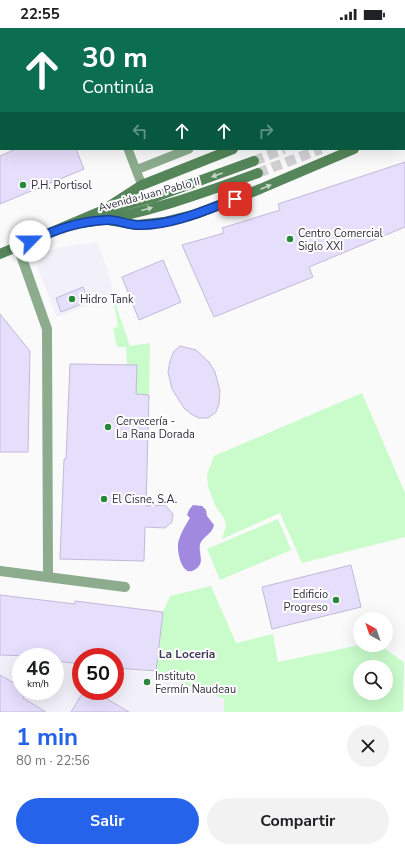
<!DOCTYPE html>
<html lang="es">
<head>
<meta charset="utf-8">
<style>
	body { margin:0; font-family:"Nunito Sans",sans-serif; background:#f2f2f2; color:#202124; height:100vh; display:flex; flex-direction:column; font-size:15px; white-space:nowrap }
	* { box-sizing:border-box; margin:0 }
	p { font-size:13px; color:#757577 }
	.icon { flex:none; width:22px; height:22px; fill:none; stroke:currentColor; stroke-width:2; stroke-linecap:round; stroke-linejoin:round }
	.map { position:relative; height:684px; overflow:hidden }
	.drawer { display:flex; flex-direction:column; background:#fff; flex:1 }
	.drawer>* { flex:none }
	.top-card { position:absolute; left:0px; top:0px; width:405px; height:122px; box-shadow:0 4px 16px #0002; background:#0b6e4f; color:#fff; overflow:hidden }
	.needle { width:26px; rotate:320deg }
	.buttons { position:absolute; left:353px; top:584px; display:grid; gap:8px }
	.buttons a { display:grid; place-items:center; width:40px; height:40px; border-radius:50%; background:#fff; box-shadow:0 4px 16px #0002; font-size:20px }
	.speed { position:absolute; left:12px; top:620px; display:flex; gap:8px; font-size:20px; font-weight:700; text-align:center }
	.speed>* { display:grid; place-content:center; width:52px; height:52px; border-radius:50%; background:#fff; box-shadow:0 4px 16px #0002; line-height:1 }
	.speed small { font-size:10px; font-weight:400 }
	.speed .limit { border:6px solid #d22; background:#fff; color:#111 }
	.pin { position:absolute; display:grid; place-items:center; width:34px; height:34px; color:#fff; margin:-17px; border-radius:8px; box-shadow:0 2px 6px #0006 }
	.me { position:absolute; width:44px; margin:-22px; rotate:67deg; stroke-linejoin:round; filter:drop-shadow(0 0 3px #0008) }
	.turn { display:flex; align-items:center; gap:14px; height:84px; padding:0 16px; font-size:18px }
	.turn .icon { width:52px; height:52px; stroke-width:2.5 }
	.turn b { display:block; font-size:28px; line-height:34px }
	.lanes { display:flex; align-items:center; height:38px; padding:0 16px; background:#0003; justify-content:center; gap:20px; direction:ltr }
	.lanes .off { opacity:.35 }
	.round { display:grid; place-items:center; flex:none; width:42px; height:42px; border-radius:21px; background:#f2f2f2 }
	.overview { display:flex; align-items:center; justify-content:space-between; height:68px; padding:0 16px }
	h1 { font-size:24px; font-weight:700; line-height:30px; color:#2563eb }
	.cta { display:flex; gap:8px; margin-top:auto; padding:8px 16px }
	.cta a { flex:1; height:46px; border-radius:24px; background:#2563eb; color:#fff; font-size:16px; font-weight:700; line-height:46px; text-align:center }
	.cta a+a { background:#f2f2f2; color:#202124 }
	.status { display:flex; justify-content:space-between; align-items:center; height:28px; padding:0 20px; background:#fff; direction:ltr }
	.status svg { height:11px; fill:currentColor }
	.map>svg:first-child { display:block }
	.built { fill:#f2f0f9 }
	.green { fill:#c9fbcb; fill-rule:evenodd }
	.water { fill:#a189e0 }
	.building { fill:#e5dffb; stroke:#c1b9db }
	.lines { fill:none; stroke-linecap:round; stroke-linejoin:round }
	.secondary-tunnel { stroke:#d2d2d4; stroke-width:10; stroke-dasharray:10 5; stroke-linecap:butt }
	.lane { stroke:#8cac8d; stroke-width:9 }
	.street { stroke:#8cac8d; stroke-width:10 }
	.secondary { stroke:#558659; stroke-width:10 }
	.oneway { fill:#c4d5c5 }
	.route-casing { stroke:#184099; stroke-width:10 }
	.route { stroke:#2563eb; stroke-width:7 }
	.poi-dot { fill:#298739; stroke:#fff; stroke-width:1.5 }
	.labels { text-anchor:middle; stroke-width:4; stroke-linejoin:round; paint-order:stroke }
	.poi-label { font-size:11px; fill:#33303e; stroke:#fff; text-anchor:start }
	.street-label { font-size:11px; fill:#33303e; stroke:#fff }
	.neighbourhood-label { font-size:12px; font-weight:bold; fill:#433c58; stroke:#fff }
</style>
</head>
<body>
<div class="status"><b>22:55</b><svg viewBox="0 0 49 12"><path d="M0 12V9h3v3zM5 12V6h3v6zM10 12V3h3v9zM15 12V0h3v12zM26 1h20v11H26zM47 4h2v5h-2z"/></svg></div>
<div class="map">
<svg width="405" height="684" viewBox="0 0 405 684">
	<rect width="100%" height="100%" fill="#fafafa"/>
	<!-- built -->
	<path class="built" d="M98 214 111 253 113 269 57 289 37 239 39 230 48 223 61 219Z
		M0 627 21 629V663H55V633L81 636V663H115V640L155 645 224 671 235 684H0Z"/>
	<!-- green -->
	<path class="green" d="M113 269 130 318 150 315 149 367 136 366 127 337 126 319H117L113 300 118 299Z
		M362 365 405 465V509L302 535 280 485 222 511 226 498 224 490 216 479 208 459 207 447 214 428Z
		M278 491 291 522 220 552 207 521Z
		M211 558 236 615 273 606 278 634 360 617H379L404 634 403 682 400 684H224V671L155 645 163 584 170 568ZM360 639H386V665H360Z"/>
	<!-- water -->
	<path class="water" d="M193 477 202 478 206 482 207 488 214 497C212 506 205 507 201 514 197 521 204 532 199 538 184 555 177 527 178 516 180 506 185 498 190 490L187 487 189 482Z"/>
	<!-- building -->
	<path class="building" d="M16 121H76L84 141 0 176V128Z
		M405 134V199L309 239 313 249 214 289 182 217 224 205 222 200 280 182 278 176Z
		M163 232 181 274 139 292 122 249Z
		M83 259 89 273 61 284 56 270Z
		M0 286 30 323 28 424H0Z
		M180 318 196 322 209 334 215 344 220 363 219 376 216 384 208 390H199L191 386 184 380 172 361 168 344 170 333 174 323Z
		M70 336 137 337 136 366 149 367 146 478 165 477 173 486 172 494 165 500 145 499 144 533 60 531 64 431H66Z
		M351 537 361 579 272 601 262 559Z
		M0 567 75 576V573L163 584 156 643 115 640V629H81V636L55 633V629L0 627Z
		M0 647 21 659V663H28L23 670 46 684H0Z
		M84 663H94L129 684H71Z"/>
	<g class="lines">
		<!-- secondary-tunnel -->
		<path class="secondary-tunnel" d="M404 70H405
			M404 85H405
			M254 133 284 121
			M258 145 321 121"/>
		<!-- lane -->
		<path class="lane" d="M115 1 116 0
			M404 29 405 28
			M128 121 136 142
			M142 157 136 142 189 121"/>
		<!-- street -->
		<path class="street" d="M18 219 47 301 48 548
			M0 543 125 559"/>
		<!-- secondary -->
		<path class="secondary" d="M404 52 405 51
			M404 100 405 99
			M108 179 142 157 233 121
			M108 192 137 197 164 194 196 186 260 161 354 121
			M82 195C143 187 201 166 258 145
			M0 226 101 183 152 170 254 133"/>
	</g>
	<!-- one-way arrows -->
	<defs><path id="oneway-solid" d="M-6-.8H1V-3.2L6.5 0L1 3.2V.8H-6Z"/></defs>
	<g class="oneway">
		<use href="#oneway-solid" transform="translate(217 147) rotate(160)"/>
		<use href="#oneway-solid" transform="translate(266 159) rotate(-23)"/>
		<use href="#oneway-solid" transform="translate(147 181) rotate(-15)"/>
	</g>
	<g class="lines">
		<defs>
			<path id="route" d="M30 213C56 202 78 193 107 192 117 191 127 197 137 197 170 198 204 183 235 171"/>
		</defs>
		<!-- route casing -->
		<use href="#route" class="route-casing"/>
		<!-- route -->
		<use href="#route" class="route"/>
	</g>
	<!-- markers -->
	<g class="poi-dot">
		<circle cx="23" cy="157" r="4"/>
		<circle cx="290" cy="211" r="4"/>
		<circle cx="72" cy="271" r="4"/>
		<circle cx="108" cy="399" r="4"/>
		<circle cx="104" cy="471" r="4"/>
		<circle cx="336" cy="572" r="4"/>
		<circle cx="147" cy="654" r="4"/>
	</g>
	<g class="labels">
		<!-- poi labels -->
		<g class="poi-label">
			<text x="31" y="161">P.H. Portisol</text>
			<text x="298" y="209">Centro Comercial<tspan x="298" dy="13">Siglo XXI</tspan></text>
			<text x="80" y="275">Hidro Tank</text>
			<text x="116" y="397">Cervecería -<tspan x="116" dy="13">La Rana Dorada</tspan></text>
			<text x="112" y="475">El Cisne, S.A.</text>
			<text x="328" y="570" text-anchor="end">Edificio<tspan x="328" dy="13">Progreso</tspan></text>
			<text x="155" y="652">Instituto<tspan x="155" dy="13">Fermín Naudeau</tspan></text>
		</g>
		<!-- street labels -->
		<g class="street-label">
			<text transform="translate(149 166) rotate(-15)" y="4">Avenida Juan Pablo II</text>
		</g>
		<!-- neighbourhood labels -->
		<g class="neighbourhood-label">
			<text x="187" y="630">La Loceria</text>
		</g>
	</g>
</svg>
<div class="buttons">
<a><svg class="needle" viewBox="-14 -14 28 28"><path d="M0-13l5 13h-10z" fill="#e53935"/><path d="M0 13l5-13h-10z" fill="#757577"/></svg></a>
<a><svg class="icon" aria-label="search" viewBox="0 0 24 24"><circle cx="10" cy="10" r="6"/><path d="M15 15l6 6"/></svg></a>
</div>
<div class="speed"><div>46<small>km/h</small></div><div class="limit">50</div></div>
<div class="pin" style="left:235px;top:171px;background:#d93025"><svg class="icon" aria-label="arrive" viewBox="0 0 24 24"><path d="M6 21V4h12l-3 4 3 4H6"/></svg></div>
<svg class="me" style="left:30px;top:213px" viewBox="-20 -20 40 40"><circle r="19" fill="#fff"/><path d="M0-13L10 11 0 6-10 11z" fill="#2563eb"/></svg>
<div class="top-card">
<div class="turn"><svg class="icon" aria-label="ahead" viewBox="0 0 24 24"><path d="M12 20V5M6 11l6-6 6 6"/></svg><div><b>30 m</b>Continúa</div></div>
<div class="lanes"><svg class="icon off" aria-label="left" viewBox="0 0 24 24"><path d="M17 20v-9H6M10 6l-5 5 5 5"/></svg><svg class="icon" aria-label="ahead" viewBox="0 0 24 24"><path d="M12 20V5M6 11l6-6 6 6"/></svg><svg class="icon" aria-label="ahead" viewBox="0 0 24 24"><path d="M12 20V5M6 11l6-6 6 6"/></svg><svg class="icon off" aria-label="right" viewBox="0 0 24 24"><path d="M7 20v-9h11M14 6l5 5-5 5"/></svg></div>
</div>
</div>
<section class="drawer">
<div class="overview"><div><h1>1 min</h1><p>80 m · 22:56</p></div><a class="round"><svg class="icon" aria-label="close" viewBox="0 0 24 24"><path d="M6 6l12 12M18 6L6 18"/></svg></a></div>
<div class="cta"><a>Salir</a><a>Compartir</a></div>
</section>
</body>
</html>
